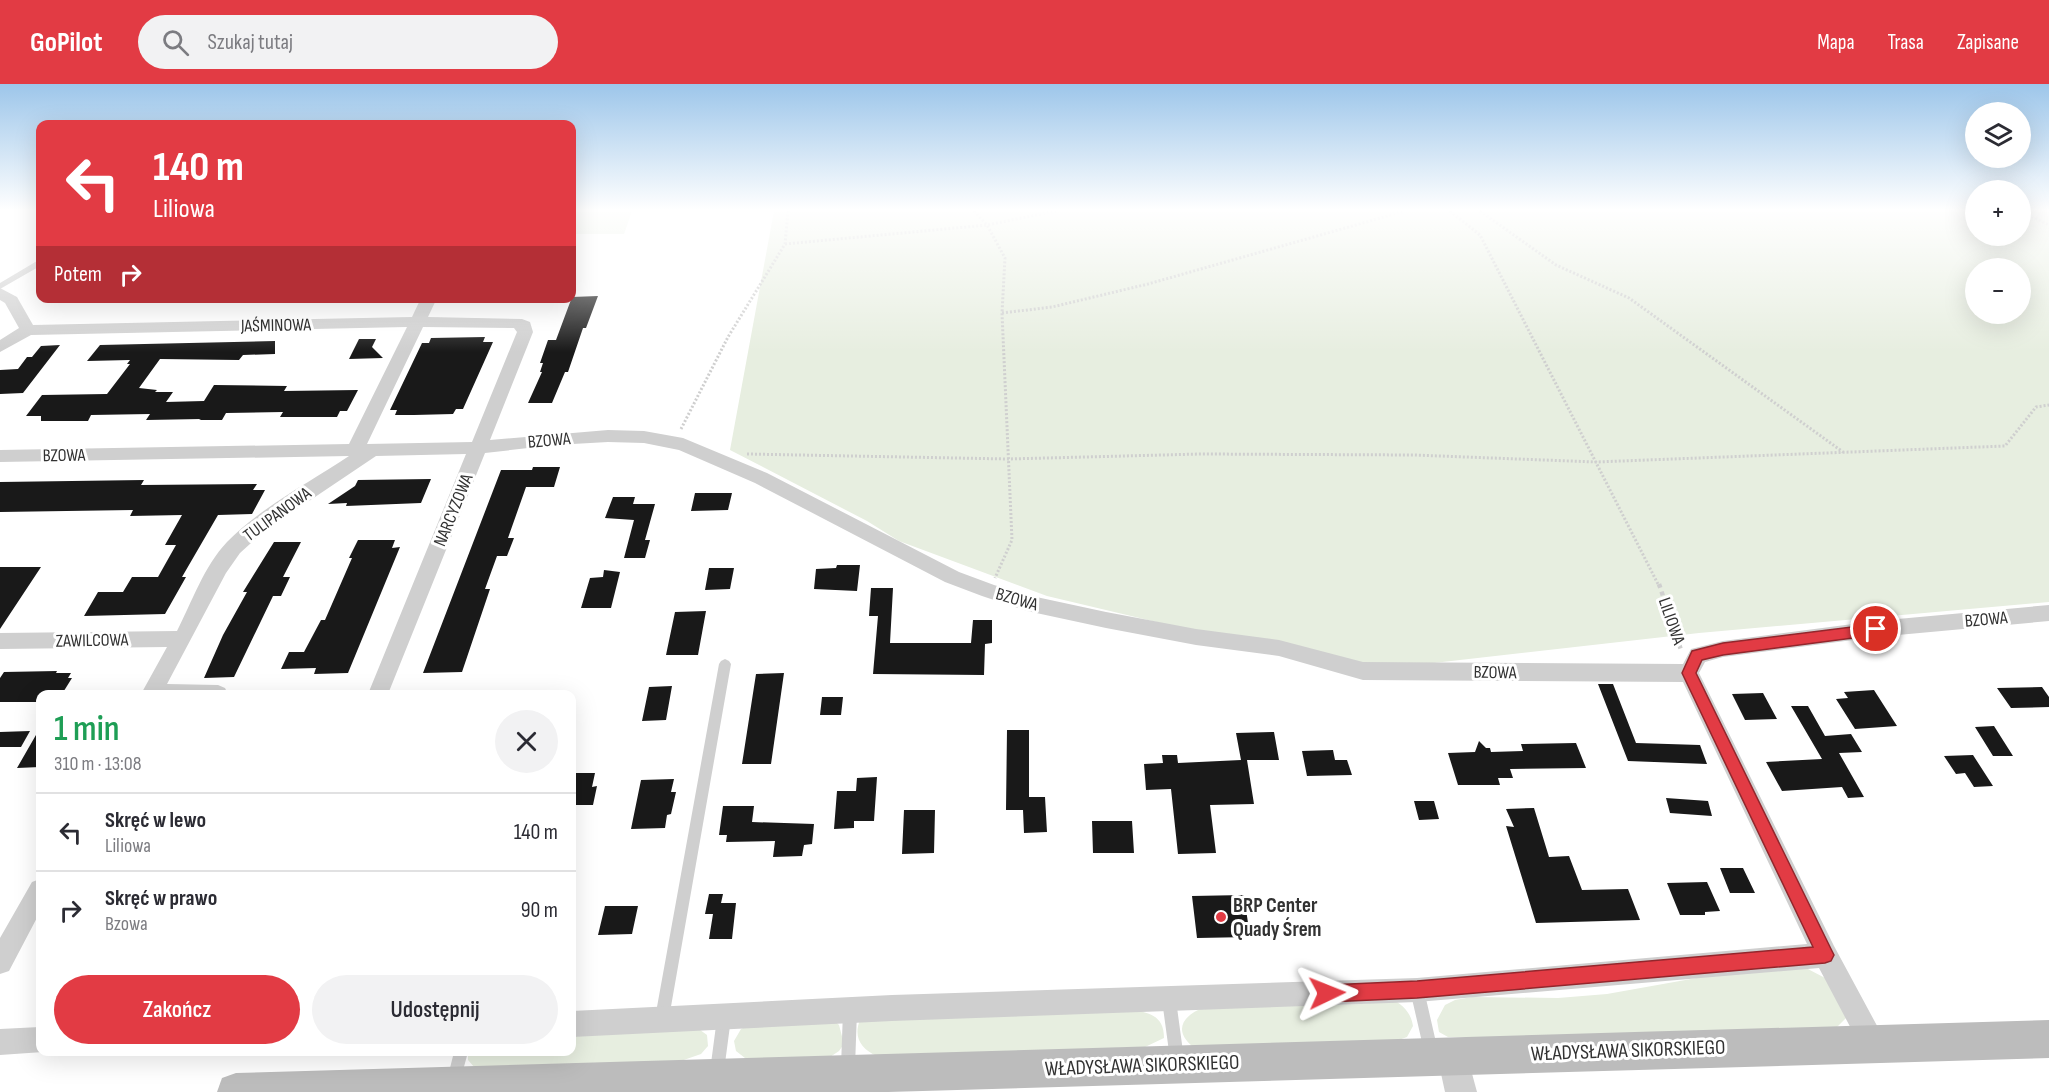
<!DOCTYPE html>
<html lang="pl">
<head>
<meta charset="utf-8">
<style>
	body { margin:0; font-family:"Sofia Sans Condensed",sans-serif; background:#f2f2f3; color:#2b2b33; height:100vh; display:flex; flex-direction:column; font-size:22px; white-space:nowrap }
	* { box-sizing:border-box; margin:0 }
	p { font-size:20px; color:#7c7c81 }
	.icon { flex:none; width:33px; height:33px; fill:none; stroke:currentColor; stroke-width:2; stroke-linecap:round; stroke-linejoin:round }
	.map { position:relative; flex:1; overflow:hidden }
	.side { position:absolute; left:36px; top:606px; width:540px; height:366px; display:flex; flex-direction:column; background:#fff; border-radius:12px; box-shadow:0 6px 24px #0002 }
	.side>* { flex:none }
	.banner { position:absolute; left:36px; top:36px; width:540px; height:183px; border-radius:12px; box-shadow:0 6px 24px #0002; background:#e23b44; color:#fff; overflow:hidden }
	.tools { position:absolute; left:1965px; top:18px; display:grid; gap:12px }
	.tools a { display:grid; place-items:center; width:66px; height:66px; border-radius:50%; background:#fff; box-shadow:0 6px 24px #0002; font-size:30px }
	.pin { position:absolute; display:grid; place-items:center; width:51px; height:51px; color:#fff; margin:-26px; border:3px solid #fff; border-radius:50%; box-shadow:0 2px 6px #0007 }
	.me { position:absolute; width:66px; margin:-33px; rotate:88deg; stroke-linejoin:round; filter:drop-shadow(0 0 4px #0008) }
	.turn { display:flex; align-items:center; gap:21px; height:126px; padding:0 18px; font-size:27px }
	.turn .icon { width:78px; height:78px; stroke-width:2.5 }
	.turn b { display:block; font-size:42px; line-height:51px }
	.then { display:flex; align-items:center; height:57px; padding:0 18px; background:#0003; gap:12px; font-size:22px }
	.round { display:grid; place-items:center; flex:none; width:63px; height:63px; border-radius:32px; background:#f2f2f3 }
	.summary { display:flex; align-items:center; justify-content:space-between; height:102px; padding:0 18px }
	h1 { font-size:36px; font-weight:600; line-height:45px; color:#1e9e55 }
	.action { display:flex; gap:12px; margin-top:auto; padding:12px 18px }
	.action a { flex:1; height:69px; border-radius:36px; background:#e23b44; color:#fff; font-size:24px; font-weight:600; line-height:69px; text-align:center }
	.action a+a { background:#f2f2f3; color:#2b2b33 }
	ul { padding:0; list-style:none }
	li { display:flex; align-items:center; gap:18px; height:78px; padding:0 18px; border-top:2px solid #e1e1e2 }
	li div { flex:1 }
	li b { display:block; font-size:22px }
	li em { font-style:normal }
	header { display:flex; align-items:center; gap:36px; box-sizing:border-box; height:84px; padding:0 30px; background:#e23b44; color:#fff }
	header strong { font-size:28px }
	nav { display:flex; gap:33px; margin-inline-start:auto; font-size:21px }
	.search { width:420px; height:54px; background:#f2f2f3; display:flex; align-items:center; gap:15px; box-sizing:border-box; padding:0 21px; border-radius:33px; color:#7c7c81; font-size:22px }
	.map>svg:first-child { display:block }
	.green { fill:#e7eee0; fill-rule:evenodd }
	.building { fill:#191919 }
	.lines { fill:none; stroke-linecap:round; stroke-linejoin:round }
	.path-far1 { stroke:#cfcfcf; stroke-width:3; stroke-dasharray:2 2; stroke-linecap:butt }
	.path { stroke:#cfcfcf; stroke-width:4.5; stroke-dasharray:4 4; stroke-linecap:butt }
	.service { fill:#cfcfcf; fill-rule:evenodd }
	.minor { fill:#cfcfcf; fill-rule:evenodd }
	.tertiary { fill:#cfcfcf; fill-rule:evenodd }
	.secondary { fill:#bcbcbc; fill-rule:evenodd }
	.route { fill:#e23b44; stroke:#93262c; stroke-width:1.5 }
	.poi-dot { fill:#e23b44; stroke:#fff; stroke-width:2 }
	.labels { text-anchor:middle; stroke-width:6; stroke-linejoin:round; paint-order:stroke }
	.street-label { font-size:18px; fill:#323232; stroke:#fff }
	.near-poi-label { font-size:21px; font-weight:bold; fill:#323232; stroke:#fff; text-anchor:start }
	.near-street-label { font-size:21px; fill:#323232; stroke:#fff }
</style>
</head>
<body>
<header>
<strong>GoPilot</strong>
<div class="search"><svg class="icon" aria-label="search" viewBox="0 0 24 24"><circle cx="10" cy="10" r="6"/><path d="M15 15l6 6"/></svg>Szukaj tutaj</div>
<nav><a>Mapa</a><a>Trasa</a><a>Zapisane</a></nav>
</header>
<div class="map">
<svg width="2049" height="1008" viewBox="0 0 2049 1008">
	<rect width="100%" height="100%" fill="#fff"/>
	<!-- green -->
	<path class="green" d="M632 127 624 150H572V128Z
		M774 127H1975L1976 152H2020L2021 127H2049V518L1699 549 1363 587 1047 512 899 457 867 437 730 366ZM1976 184H2020V230H1976Z
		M1806 884 1827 895 1846 934 1837 943 1525 954 1448 953 1439 948 1437 936 1445 921 1455 916 1472 913 1558 914 1607 910 1719 890Z
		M1391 915C1403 920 1411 929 1413 942L1407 953 1393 958 1192 962C1172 945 1185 930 1205 923L1363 920Z
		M1130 925C1149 929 1164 931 1164 954L1145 963 877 972C861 965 853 953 860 936Z
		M834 936 839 941 844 960 839 967 830 973 761 975 745 974 736 967 734 957 741 945 753 939Z
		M696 943 707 951 708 962 701 970 678 978 475 984 468 976V968H572V950Z"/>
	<!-- building -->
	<path class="building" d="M598 212 586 244H583L568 288H565L552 319H528L542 288H540L543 279H540L548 256H556L572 213Z
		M485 253 483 258H493L463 325H456L453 330 414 331H395L397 326H390L422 259H429L431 254Z
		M359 255H376L372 263 383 274 349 275Z
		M275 257V270L243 271 239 276 160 275 139 304 157 306 155 308H173L166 318 204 317 214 301 287 302 284 307 358 306 347 327H340L337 333H280L283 328 226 329 222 336H199L201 335 146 336 150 330 91 331 88 337H41V332H26L42 311 107 310 130 280H127L130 276 87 277 100 261Z
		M60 261 23 309 0 310V286L18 285 27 273H32L41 262Z
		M533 383H560L554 403H526L508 454H514L507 472H497L485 505H490L462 588 423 589 501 386H532Z
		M431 395 421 419 346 422 347 419 328 420 355 402 358 396Z
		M144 396 141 401 257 400 253 406H265L252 430 218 431 182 493H186L165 530 84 532 98 508H123L132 493H158L176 461H165L182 431 130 432 133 426 0 428V398Z
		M695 409H732L728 426 691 427Z
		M613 413H635L633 420H655L645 456H650L645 474H624L634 436 605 434Z
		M358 456H395L392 464 400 463 348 589 314 590 316 584 281 585 289 568H304L321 536H325L352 474H349Z
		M274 458H301L283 493H290L281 512H273L234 593 204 594 223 551 247 508H243Z
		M837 481H860L857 507 814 505 816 485 836 484Z
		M0 483H41L0 545Z
		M709 484H734L730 505 705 506Z
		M604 486 620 488 611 524H581L590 494 603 493Z
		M871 504H893L890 559H971L973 536H992V559L985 560 984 591 873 590 878 532H869Z
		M706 527 698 571H666L675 528Z
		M57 587 56 589H71L68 594H72L62 610H40V618H0V594L4 588Z
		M784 589 771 680H742L756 590Z
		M1598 600H1613L1636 659 1700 661 1707 680 1628 677Z
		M672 602 666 636 642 637 649 603Z
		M2042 603 2049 613V623L2011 624 1997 604Z
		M1874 606 1897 642 1855 645 1836 615 1848 614 1844 608Z
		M1763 609 1777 635 1745 636 1732 610Z
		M822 613H843L841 631H820Z
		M1791 622H1808L1825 652 1851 650 1862 668 1839 669 1864 713 1848 714 1842 703 1782 707 1766 678 1822 675Z
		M1994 642 2013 672H1993L1975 643Z
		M40 644V683L17 684Z
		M1007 646H1029V713H1045L1047 748 1024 749 1023 726H1006Z
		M30 647 21 663H0V648Z
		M1274 648 1279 676H1247L1254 720 1210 721 1216 769 1178 770 1171 705 1146 706 1144 680 1163 679 1162 671H1177L1178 679 1241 676 1236 649Z
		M1479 657 1486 664H1490L1491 668 1523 667 1521 660 1576 659 1586 684 1510 685 1513 694H1498L1500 701H1458L1448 669 1475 668Z
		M1333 666 1335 676H1347L1352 691 1307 692 1302 667Z
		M1973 671 1993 702 1974 703 1965 689 1956 690 1944 672Z
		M576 689H595L592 703 597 702 593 721H572V705Z
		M877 693 874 737H854V744L834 745 837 707H856L857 694Z
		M674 695 671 708H676L671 730 667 731 665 744 631 745 641 696Z
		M1666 714 1708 717 1712 732 1670 729Z
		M1414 717H1434L1439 735 1419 736Z
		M723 722H754L752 738 814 740 812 760 804 761 802 772 773 773 775 757 726 758 727 751H719Z
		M1534 724 1549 773 1569 772 1582 806 1628 805 1640 836 1536 839 1506 742 1514 743 1506 725Z
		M904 726H935L934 769 902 770Z
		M1092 737H1132L1134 769H1093Z
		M1720 784H1743L1755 809H1730Z
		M1707 798 1720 827 1705 828V831H1680L1667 799Z
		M709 810H723L721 819H736L732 855H709L713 830H705Z
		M1244 811 1250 853 1197 854 1192 812Z
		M605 822H638L632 850 598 851Z"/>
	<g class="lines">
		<!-- path-far1 -->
		<path class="path-far1" d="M974 127 987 141 1005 174 1002 229 1012 456 995 494
			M1450 127 1480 151 1659 502
			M1480 127 1556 181 1629 214 1843 368
			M2021 127 2049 141
			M785 160 987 141 1056 127
			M1002 229 1052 223 1148 200 1405 127
			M681 345 728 253 785 160 788 127
			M747 370 1008 375 1201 370 1414 371 1596 378 2005 362 2036 323 2049 321"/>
		<!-- path -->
		<path class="path" d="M1659 500 1681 566"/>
		<!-- service -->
		<path class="service" d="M37 177H40V182L0 205V199Z
			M725 575 729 577 731 580 669 934 667 939 662 941 657 939 655 934 719 580 721 577Z
			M1417 899 1422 901 1424 906 1438 967 1436 972 1431 974 1426 972 1424 967 1410 906 1412 901Z
			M1169 909 1174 911 1176 916 1184 975 1182 980 1177 982 1172 980 1170 975 1162 916 1164 911Z
			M850 920 855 922 857 927 855 983 853 988 848 990 843 988 841 983 843 927 845 922Z
			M724 927 729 929 731 934 724 987 722 992 717 994 712 992 710 987 717 934 719 929Z
			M454 968H468L459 1001 454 1003 449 1001 447 996Z"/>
		<!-- minor -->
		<path class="minor" d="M0 204 17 213 33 241 412 233 421 214H437L428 233 522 235 530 238 533 248 490 356 608 346 644 347 683 354 767 389 959 488 994 501 1027 511 1106 528 1196 545 1279 556 1363 578 1683 580 1691 565 1723 557 1876 537 2049 521V537L1876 553 1723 573 1705 578 1699 589 1834 862 1882 951 1886 960 1882 969 1873 973 1864 969 1819 884 1417 918 892 937 572 953V927L892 911 1417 894 1807 860 1683 598 1363 596 1279 572 1196 561 1106 544 1027 527 982 512 945 498 755 399 679 366 644 359 608 358 555 361 485 369 388 610H368L466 370 376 372 263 448 240 469 226 489 167 600 218 601 225 604 228 610H141L167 563 0 565V549L177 547C192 518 204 482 227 458 260 424 310 398 349 372L0 378V366L349 360 407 243 31 251 0 268V256L19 244 5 219 0 216ZM423 243 514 244 517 248 472 358 367 360Z
			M40 795V828L9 887 0 890V854L32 798Z
			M40 943V968H43L0 971V945Z"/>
		<!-- tertiary -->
		<path class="tertiary" d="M1453 955 1464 960 1477 1008H1445L1437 971 1442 960Z"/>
		<!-- secondary -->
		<path class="secondary" d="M2049 936V974L888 1008H217L222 994 236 989Z"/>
	</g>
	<!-- sky -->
	<linearGradient id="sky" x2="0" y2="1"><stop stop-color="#9dc6ea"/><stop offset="0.47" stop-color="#fff"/><stop offset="1" stop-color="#fff" stop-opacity="0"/></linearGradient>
	<rect width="2049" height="268" fill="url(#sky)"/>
	<!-- route -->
	<path class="route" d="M1876 540 1881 541 1883 545 1881 549 1876 551 1723 571 1702 576 1696 589 1831 865 1834 871 1831 877 1825 879 1417 914 1327 918 1321 915 1318 909 1321 903 1327 901 1417 897 1813 863 1682 589 1692 567 1723 559Z"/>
	<!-- markers -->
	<circle class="poi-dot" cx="1221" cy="833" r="6"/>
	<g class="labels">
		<!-- street labels -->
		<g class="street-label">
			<text transform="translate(276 241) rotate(-1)" y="6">JAŚMINOWA</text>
			<text transform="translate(549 356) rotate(-5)" y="6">BZOWA</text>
			<text transform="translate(64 371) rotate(-1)" y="6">BZOWA</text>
			<text transform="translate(453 426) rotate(-68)" y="6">NARCYZOWA</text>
			<text transform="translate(277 430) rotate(-36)" y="6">TULIPANOWA</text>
			<text transform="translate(1017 515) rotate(16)" y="6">BZOWA</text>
			<text transform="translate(1986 535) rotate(-5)" y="6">BZOWA</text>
			<text transform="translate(1672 537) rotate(71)" y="6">LILIOWA</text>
			<text transform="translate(92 556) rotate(-1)" y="6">ZAWILCOWA</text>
			<text transform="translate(1495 588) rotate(1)" y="6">BZOWA</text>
		</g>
		<!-- near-poi labels -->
		<g class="near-poi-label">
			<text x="1233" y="828">BRP Center<tspan x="1233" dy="24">Quady Śrem</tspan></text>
		</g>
		<!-- near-street labels -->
		<g class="near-street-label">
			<text transform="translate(1628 966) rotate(-2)" y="7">WŁADYSŁAWA SIKORSKIEGO</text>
			<text transform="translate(1142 981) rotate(-2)" y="7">WŁADYSŁAWA SIKORSKIEGO</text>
		</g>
	</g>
</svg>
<div class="tools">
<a><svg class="icon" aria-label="layers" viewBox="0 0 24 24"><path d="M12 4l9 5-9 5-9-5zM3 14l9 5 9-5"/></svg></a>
<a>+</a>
<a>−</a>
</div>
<div class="pin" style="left:1876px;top:545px;background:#d93025"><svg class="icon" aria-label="arrive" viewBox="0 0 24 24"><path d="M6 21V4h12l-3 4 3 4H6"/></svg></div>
<svg class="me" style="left:1327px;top:909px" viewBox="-20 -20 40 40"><path d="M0-17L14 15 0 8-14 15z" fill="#e23b44" stroke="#fff" stroke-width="4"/></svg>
<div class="banner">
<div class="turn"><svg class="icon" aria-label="left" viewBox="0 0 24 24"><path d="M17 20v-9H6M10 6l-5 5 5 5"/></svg><div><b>140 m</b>Liliowa</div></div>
<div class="then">Potem<svg class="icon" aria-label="right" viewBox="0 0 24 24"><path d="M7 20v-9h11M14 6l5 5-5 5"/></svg></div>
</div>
<section class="side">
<div class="summary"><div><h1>1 min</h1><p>310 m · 13:08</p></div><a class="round"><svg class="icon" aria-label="close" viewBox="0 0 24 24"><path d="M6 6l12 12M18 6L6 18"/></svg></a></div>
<ul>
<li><svg class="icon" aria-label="left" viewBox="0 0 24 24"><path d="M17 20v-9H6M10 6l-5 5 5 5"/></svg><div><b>Skręć w lewo</b><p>Liliowa</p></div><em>140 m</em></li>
<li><svg class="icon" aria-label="right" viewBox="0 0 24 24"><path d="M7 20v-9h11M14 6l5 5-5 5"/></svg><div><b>Skręć w prawo</b><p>Bzowa</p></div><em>90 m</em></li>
</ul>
<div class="action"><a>Zakończ</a><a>Udostępnij</a></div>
</section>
</div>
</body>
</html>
